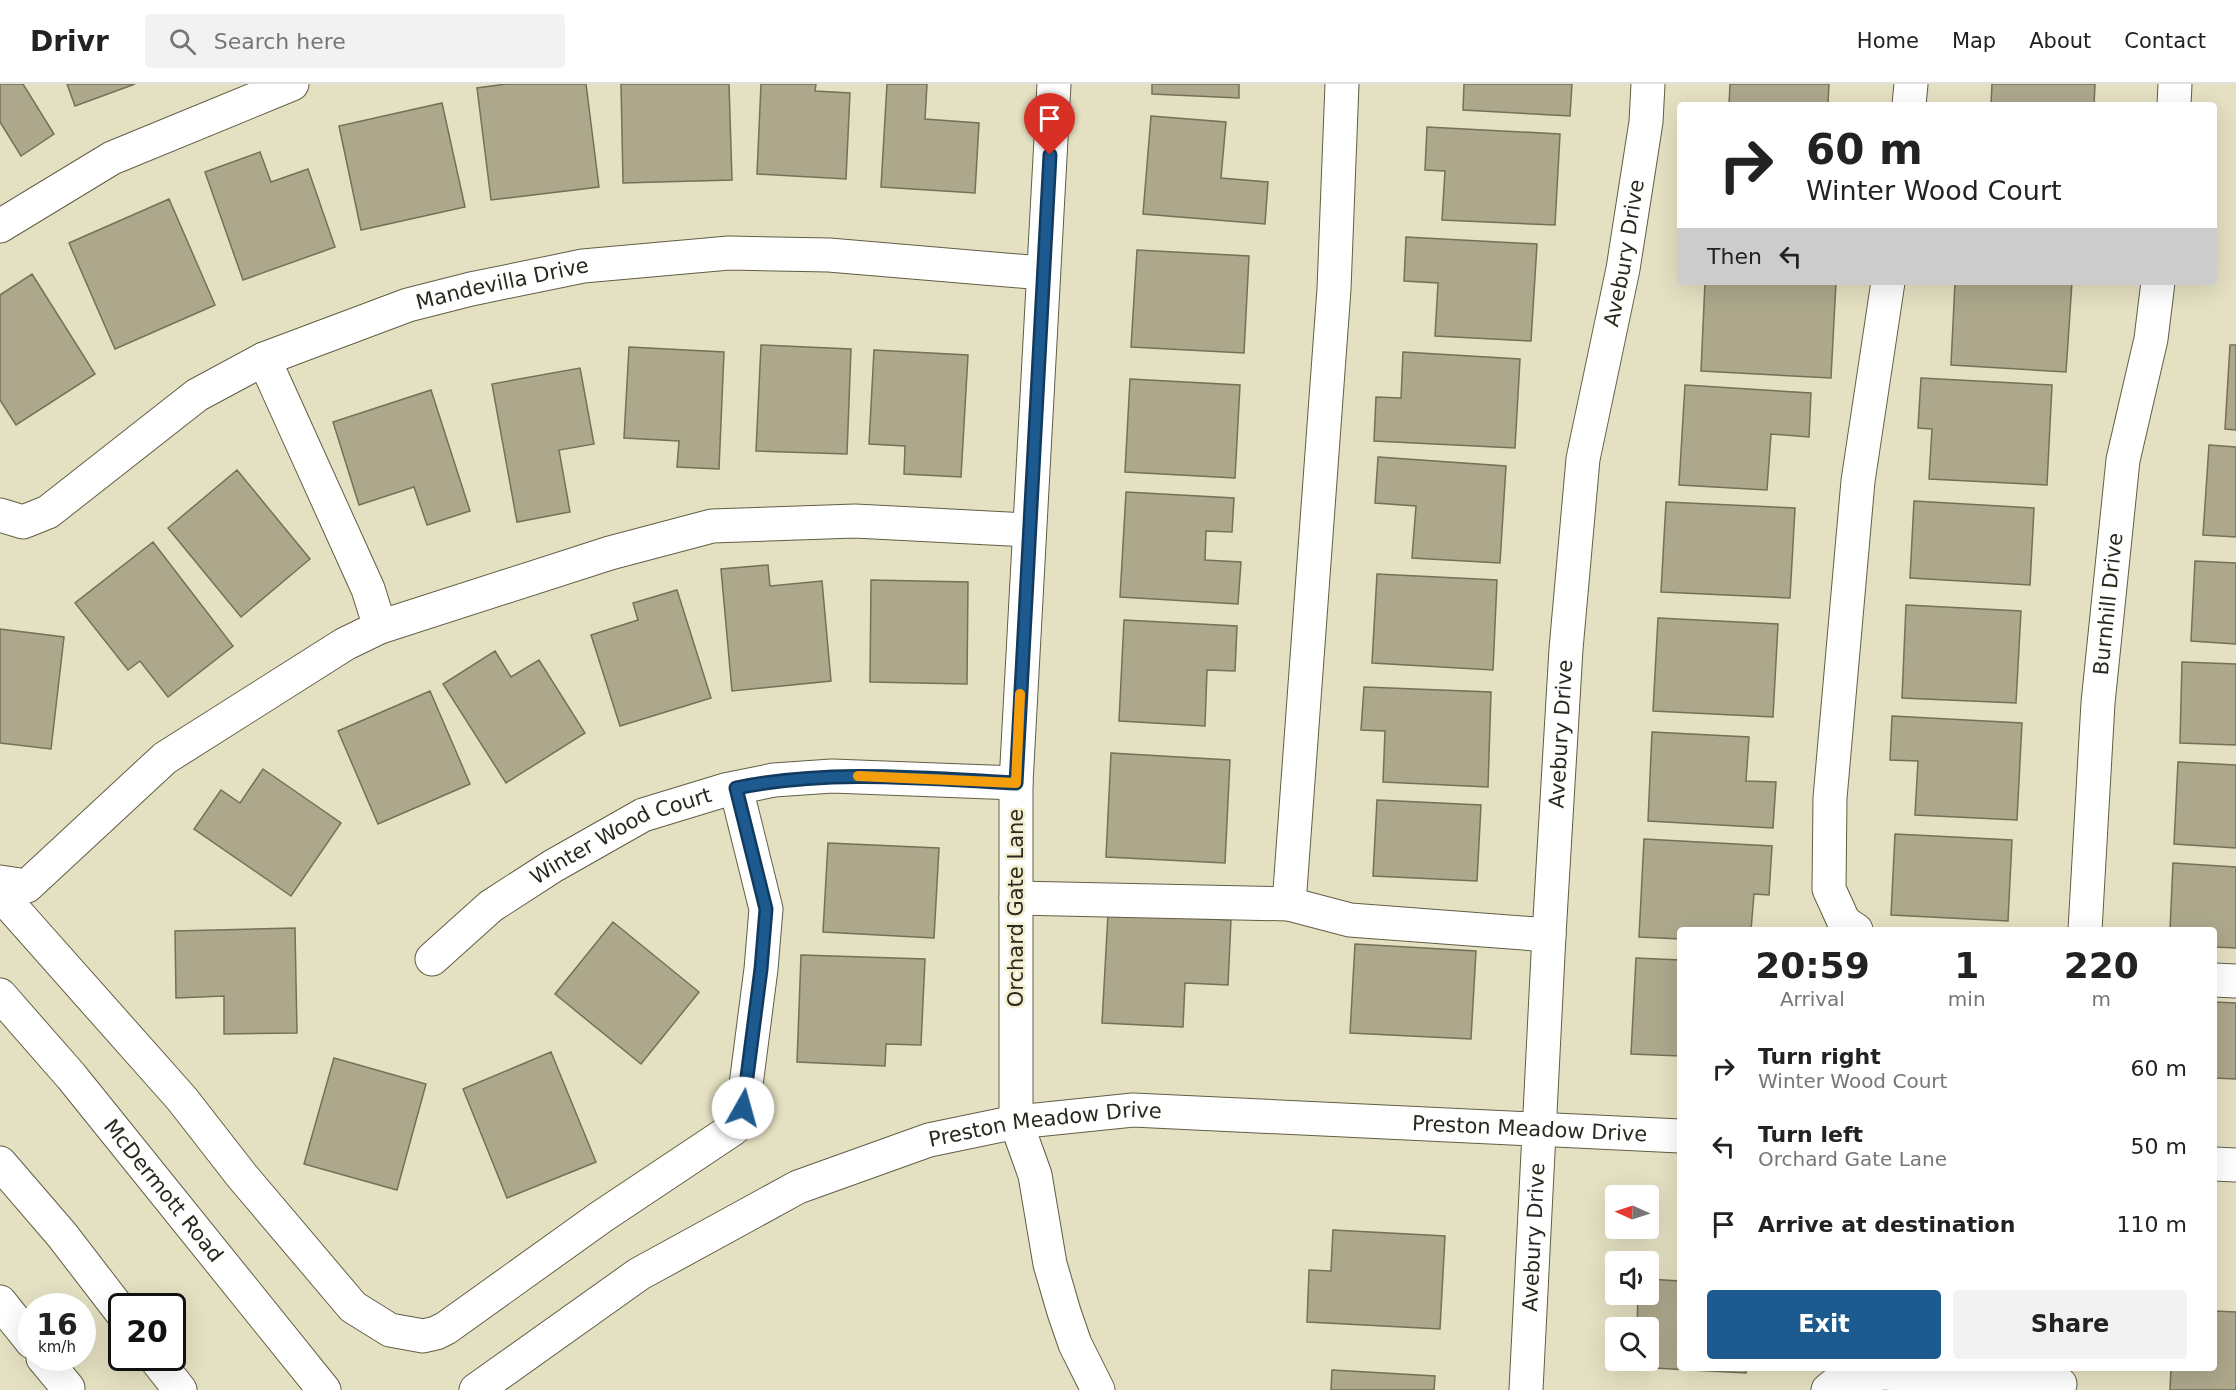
<!DOCTYPE html>
<html lang="en">
<head>
<meta charset="utf-8">
<style>
	body { margin:0; font-family:"DejaVu Sans",sans-serif; background:#f2f2f2; color:#222; height:100vh; display:flex; flex-direction:column; font-size:22px; white-space:nowrap }
	* { box-sizing:border-box; margin:0 }
	p { font-size:20px; color:#767676 }
	.icon { flex:none; width:33px; height:33px; fill:none; stroke:currentColor; stroke-width:2; stroke-linecap:round; stroke-linejoin:round }
	.map { position:relative; flex:1; overflow:hidden }
	.drawer { position:absolute; left:1677px; top:843px; width:540px; height:444px; display:flex; flex-direction:column; background:#fff; border-radius:6px; box-shadow:0 6px 24px #0002 }
	.drawer>* { flex:none }
	.banner { position:absolute; left:1677px; top:18px; width:540px; height:183px; border-radius:6px; box-shadow:0 6px 24px #0002; background:#fff; color:#222; overflow:hidden }
	.needle { width:39px; rotate:273deg }
	.tools { position:absolute; left:1605px; top:1101px; display:grid; gap:12px }
	.tools a { display:grid; place-items:center; width:54px; height:54px; border-radius:6px; background:#fff; box-shadow:0 6px 24px #0002; font-size:30px }
	.speed { position:absolute; left:18px; top:1209px; display:flex; gap:12px; font-size:30px; font-weight:700; text-align:center }
	.speed>* { display:grid; place-content:center; width:78px; height:78px; border-radius:50%; background:#fff; box-shadow:0 6px 24px #0002; line-height:1 }
	.speed small { font-size:15px; font-weight:400 }
	.speed .limit { border:3px solid #111; border-radius:9px; background:#fff; color:#111 }
	.pin { position:absolute; display:grid; place-items:center; width:51px; height:51px; color:#fff; margin:-62px -26px; border-radius:50% 50% 50% 0; rotate:-45deg; box-shadow:0 0 6px #0007 }
	.pin .icon { rotate:45deg }
	.me { position:absolute; width:66px; margin:-33px; rotate:7deg; stroke-linejoin:round; filter:drop-shadow(0 0 4px #0008) }
	.turn { display:flex; align-items:center; gap:21px; height:126px; padding:0 30px; font-size:27px }
	.turn .icon { width:78px; height:78px; stroke-width:2.5 }
	.turn b { display:block; font-size:42px; line-height:51px }
	.then { display:flex; align-items:center; height:57px; padding:0 30px; background:#0003; gap:12px; font-size:22px }
	.eta { display:flex; justify-content:space-evenly; align-items:center; height:102px; text-align:center }
	.eta b { font-size:36px; font-weight:700; line-height:42px }
	.button { display:flex; gap:12px; margin-top:auto; padding:12px 30px }
	.button a { flex:1; height:69px; border-radius:6px; background:#1c5a90; color:#fff; font-size:24px; font-weight:700; line-height:69px; text-align:center }
	.button a+a { background:#f2f2f2; color:#222 }
	ul { padding:0; list-style:none }
	li { display:flex; align-items:center; gap:18px; height:78px; padding:0 30px }
	li div { flex:1 }
	li b { display:block; font-size:22px }
	li em { font-style:normal }
	header { display:flex; align-items:center; gap:36px; box-sizing:border-box; height:84px; padding:0 30px; background:#fff; border-bottom:2px solid #e0e0e0 }
	header strong { font-size:28px }
	nav { display:flex; gap:33px; margin-inline-start:auto; font-size:21px }
	.search { width:420px; height:54px; background:#f2f2f2; display:flex; align-items:center; gap:15px; box-sizing:border-box; padding:0 21px; border-radius:6px; color:#767676; font-size:22px }
	.map>svg:first-child { display:block }
	.building { fill:#ada88c; stroke:#757056; stroke-width:1.5 }
	.lines { fill:none; stroke-linecap:round; stroke-linejoin:round }
	.minor-casing { stroke:#625e44; stroke-width:35 }
	.major-casing { stroke:#625e44; stroke-width:35 }
	.minor { stroke:#fff; stroke-width:33 }
	.major { stroke:#fff; stroke-width:33 }
	.route-casing { stroke:#123a5e; stroke-width:15 }
	.route { stroke:#1c5a90; stroke-width:10 }
	.slow { stroke:#f59e0b; stroke-width:10 }
	.labels { text-anchor:middle; stroke-width:5; stroke-linejoin:round; paint-order:stroke }
	.street-label { font-size:21px; fill:#2b291e; stroke:#f2edcf }
</style>
</head>
<body>
<header>
<strong>Drivr</strong>
<div class="search"><svg class="icon" aria-label="search" viewBox="0 0 24 24"><circle cx="10" cy="10" r="6"/><path d="M15 15l6 6"/></svg>Search here</div>
<nav><a>Home</a><a>Map</a><a>About</a><a>Contact</a></nav>
</header>
<div class="map">
<svg width="2236" height="1306" viewBox="0 0 2236 1306">
	<rect width="100%" height="100%" fill="#e4e0c2"/>
	<!-- building -->
	<path class="building" d="M0 0H23L54 50 21 72 0 38Z
		M67 0H135L75 22Z
		M506 0H586L599 103 491 116 477 4Z
		M621 0H729L732 96 623 99Z
		M761 0H816L815 7 850 9 846 95 757 90Z
		M887 0H927L925 35 979 39 975 109 881 103Z
		M1152 0H1239V14L1152 10Z
		M1464 0H1572L1570 32 1463 26Z
		M1730 0H1829L1828 19 1858 21H1729Z
		M1992 0H2095L2094 21H1991Z
		M442 19 465 123 361 146 339 42Z
		M1151 32 1226 38 1221 94 1268 98 1265 140 1143 130Z
		M1427 43 1560 50 1555 141 1442 136 1445 87 1425 86Z
		M260 68 271 98 308 85 335 163 243 196 205 88Z
		M169 115 215 221 115 265 69 159Z
		M1406 153 1537 160 1531 257 1435 252 1438 199 1404 197Z
		M1137 166 1249 172 1244 269 1131 263Z
		M32 190 95 290 16 341 0 316V211Z
		M1705 198H1836L1831 294 1701 287Z
		M1955 198H2072L2066 288 1951 281Z
		M761 261 851 265 847 370 756 367Z
		M2230 261H2236V346L2225 345Z
		M629 263 724 268 719 385 677 383 679 357 624 354Z
		M874 266 968 271 961 393 904 390 905 362 869 360Z
		M1403 268 1520 275 1515 364 1374 357 1376 313 1401 314Z
		M580 284 594 360 559 366 570 428 517 438 492 300Z
		M1921 294 2052 301 2047 401 1929 395 1932 345 1918 344Z
		M1130 295 1240 301 1235 394 1125 388Z
		M1685 301 1811 309 1809 353 1771 350 1767 406 1679 401Z
		M431 306 470 427 427 441 414 403 359 421 333 338Z
		M2209 361 2236 363V453L2203 451Z
		M1378 373 1506 382 1500 479 1412 474 1416 422 1375 419Z
		M237 386 310 475 241 533 168 444Z
		M1126 408 1234 414 1232 448 1206 447 1205 476 1241 478 1238 520 1120 513Z
		M1914 417 2034 424 2030 501 1910 494Z
		M1666 418 1795 424 1790 514 1661 508Z
		M153 458 233 562 168 613 140 577 128 586 75 519Z
		M2195 477 2236 479V560L2191 557Z
		M768 481 770 502 822 497 831 597 732 607 721 485Z
		M1377 490 1497 496 1493 586 1372 579Z
		M871 496 968 498 967 600 870 598Z
		M677 506 711 614 620 642 591 551 638 536 633 519Z
		M1906 521 2021 527 2016 619 1902 614Z
		M1658 534 1778 540 1773 633 1653 627Z
		M1124 536 1237 542 1235 587 1207 586 1205 642 1119 637Z
		M0 545 64 553 51 665 0 659Z
		M495 567 511 593 539 576 585 649 506 699 443 600Z
		M2182 578 2236 580V661L2180 659Z
		M1364 603 1491 608 1488 703 1383 698 1385 647 1361 646Z
		M430 607 470 700 378 740 338 647Z
		M1892 632 2022 639 2017 736 1915 731 1918 677 1890 676Z
		M1652 648 1749 653 1746 697 1776 698 1773 744 1648 737Z
		M1111 669 1230 676 1225 779 1106 773Z
		M2178 678 2236 681V764L2174 760Z
		M263 685 341 739 291 812 194 745 221 706 240 719Z
		M1377 716 1481 721 1477 797 1373 792Z
		M1895 750 2012 756 2008 837 1891 831Z
		M1644 755 1772 762 1769 811 1754 810 1751 846H1680V855L1639 853Z
		M828 759 939 764 934 854 823 848Z
		M2173 779 2236 783V864L2214 863V846H2170Z
		M1108 830 1231 836 1228 901 1185 899 1183 943 1102 939Z
		M613 838 699 908 641 980 555 910Z
		M295 844 297 949 224 950V912L176 914 175 847Z
		M1355 860 1476 867 1471 955 1350 949Z
		M801 871 925 875 921 961 886 960 885 982 797 978Z
		M1636 874 1680 876V972L1631 970Z
		M2214 918 2236 919V995L2214 994Z
		M551 968 596 1078 507 1114 463 1005Z
		M334 974 426 1000 397 1106 304 1080Z
		M1333 1146 1445 1152 1440 1245 1307 1238 1309 1186 1331 1187Z
		M1648 1195 1680 1197V1284H1746V1289L1635 1283V1276H1648V1244H1637L1638 1210H1648Z
		M2214 1227 2236 1228V1306H2170L2171 1284H2214Z
		M1332 1286 1435 1292 1434 1306H1331Z"/>
	<g class="lines">
		<defs>
			<g id="minor">
				<path d="M1054 0 1016 699V1038L1035 1091 1050 1180 1064 1228 1075 1260 1098 1306"/>
				<path d="M1909 21 1911 0"/>
				<path d="M2174 21 2175 0"/>
				<path d="M0 142 112 74 292 0"/>
				<path id="s1" d="M0 431 23 438 48 428 197 311 264 275 408 221 471 205 583 182 729 169 829 171 1042 189"/>
				<path d="M380 543 610 469 712 442 855 437 1029 446"/>
				<path d="M0 798 27 802 165 674 345 560 380 543 368 505 264 275"/>
				<path d="M0 810 182 1015 242 1092 353 1223 390 1246 423 1252 436 1249 446 1244 601 1133 733 1045 743 1024 761 885 766 825 736 704"/>
				<path d="M1016 814 1289 820 1350 836 1549 851"/>
				<path d="M1289 820 1334 205 1342 0"/>
				<path d="M1856 846 1844 838 1829 805 1830 714 1858 397 1888 198"/>
				<path id="s2" d="M2085 846 2098 619 2123 376 2151 255 2158 198"/>
				<path id="s3" d="M432 875 491 822 553 782 643 731 725 706 774 696 832 692 1016 699"/>
				<path d="M2214 896 2236 897"/>
				<path d="M2214 1080 2236 1081"/>
				<path d="M0 1218 32 1258"/>
				<path d="M43 1274 68 1304 66 1306"/>
				<path id="s4" d="M476 1306 639 1190 798 1103 929 1056 1016 1038 1133 1026 1680 1052"/>
				<path id="s5" d="M1526 1306 1549 851 1566 565 1583 375 1623 185 1646 38 1648 0"/>
				<path d="M1828 1306 1839 1297 1883 1289 2060 1300"/>
			</g>
			<g id="major">
				<path id="s6" d="M0 911 71 992 324 1306"/>
				<path d="M0 1079 62 1151 122 1229"/>
				<path d="M155 1274 180 1306"/>
			</g>
		</defs>
		<!-- minor casing -->
		<use href="#minor" class="minor-casing"/>
		<!-- major casing -->
		<use href="#major" class="major-casing"/>
		<!-- minor -->
		<use href="#minor" class="minor"/>
		<!-- major -->
		<use href="#major" class="major"/>
	</g>
	<g class="lines">
		<defs>
			<path id="route" d="M743 1024 761 885 766 825 736 704C828 685 922 694 1016 699L1050 71"/>
		</defs>
		<!-- route casing -->
		<use href="#route" class="route-casing"/>
		<!-- route -->
		<use href="#route" class="route"/>
		<!-- slow -->
		<path class="slow" d="M858 692 1016 699 1020 610"/>
	</g>
	<g class="labels">
		<!-- street labels -->
		<g class="street-label">
			<text dy="7" stroke="none"><textPath href="#s5" startOffset="1143">Avebury Drive</textPath></text>
			<text dy="7" stroke="none"><textPath href="#s1" startOffset="567">Mandevilla Drive</textPath></text>
			<text dy="7" stroke="none"><textPath href="#s2" startOffset="327">Burnhill Drive</textPath></text>
			<text dy="7" stroke="none"><textPath href="#s5" startOffset="657">Avebury Drive</textPath></text>
			<text dy="7" stroke="none"><textPath href="#s3" startOffset="228">Winter Wood Court</textPath></text>
			<text transform="translate(1016 824) rotate(-90)" y="7">Orchard Gate Lane</text>
			<text dy="7" stroke="none"><textPath href="#s4" startOffset="638">Preston Meadow Drive</textPath></text>
			<text dy="7" stroke="none"><textPath href="#s4" startOffset="1124">Preston Meadow Drive</textPath></text>
			<text dy="7" stroke="none"><textPath href="#s6" startOffset="255">McDermott Road</textPath></text>
			<text dy="7" stroke="none"><textPath href="#s5" startOffset="153">Avebury Drive</textPath></text>
		</g>
	</g>
</svg>
<div class="tools">
<a><svg class="needle" viewBox="-14 -14 28 28"><path d="M0-13l5 13h-10z" fill="#e53935"/><path d="M0 13l5-13h-10z" fill="#767676"/></svg></a>
<a><svg class="icon" aria-label="sound" viewBox="0 0 24 24"><path d="M4 9h4l5-4v14l-5-4H4zM17 9q2 3 0 6"/></svg></a>
<a><svg class="icon" aria-label="search" viewBox="0 0 24 24"><circle cx="10" cy="10" r="6"/><path d="M15 15l6 6"/></svg></a>
</div>
<div class="speed"><div>16<small>km/h</small></div><div class="limit">20</div></div>
<div class="pin" style="left:1050px;top:71px;background:#d93025"><svg class="icon" aria-label="arrive" viewBox="0 0 24 24"><path d="M6 21V4h12l-3 4 3 4H6"/></svg></div>
<svg class="me" style="left:743px;top:1024px" viewBox="-20 -20 40 40"><circle r="19" fill="#fff"/><path d="M0-13L10 11 0 6-10 11z" fill="#1c5a90"/></svg>
<div class="banner">
<div class="turn"><svg class="icon" aria-label="right" viewBox="0 0 24 24"><path d="M7 20v-9h11M14 6l5 5-5 5"/></svg><div><b>60 m</b>Winter Wood Court</div></div>
<div class="then">Then<svg class="icon" aria-label="left" viewBox="0 0 24 24"><path d="M17 20v-9H6M10 6l-5 5 5 5"/></svg></div>
</div>
<section class="drawer">
<div class="eta">
<div><b>20:59</b><p>Arrival</p></div>
<div><b>1</b><p>min</p></div>
<div><b>220</b><p>m</p></div>
</div>
<ul>
<li><svg class="icon" aria-label="right" viewBox="0 0 24 24"><path d="M7 20v-9h11M14 6l5 5-5 5"/></svg><div><b>Turn right</b><p>Winter Wood Court</p></div><em>60 m</em></li>
<li><svg class="icon" aria-label="left" viewBox="0 0 24 24"><path d="M17 20v-9H6M10 6l-5 5 5 5"/></svg><div><b>Turn left</b><p>Orchard Gate Lane</p></div><em>50 m</em></li>
<li><svg class="icon" aria-label="arrive" viewBox="0 0 24 24"><path d="M6 21V4h12l-3 4 3 4H6"/></svg><div><b>Arrive at destination</b></div><em>110 m</em></li>
</ul>
<div class="button"><a>Exit</a><a>Share</a></div>
</section>
</div>
</body>
</html>
